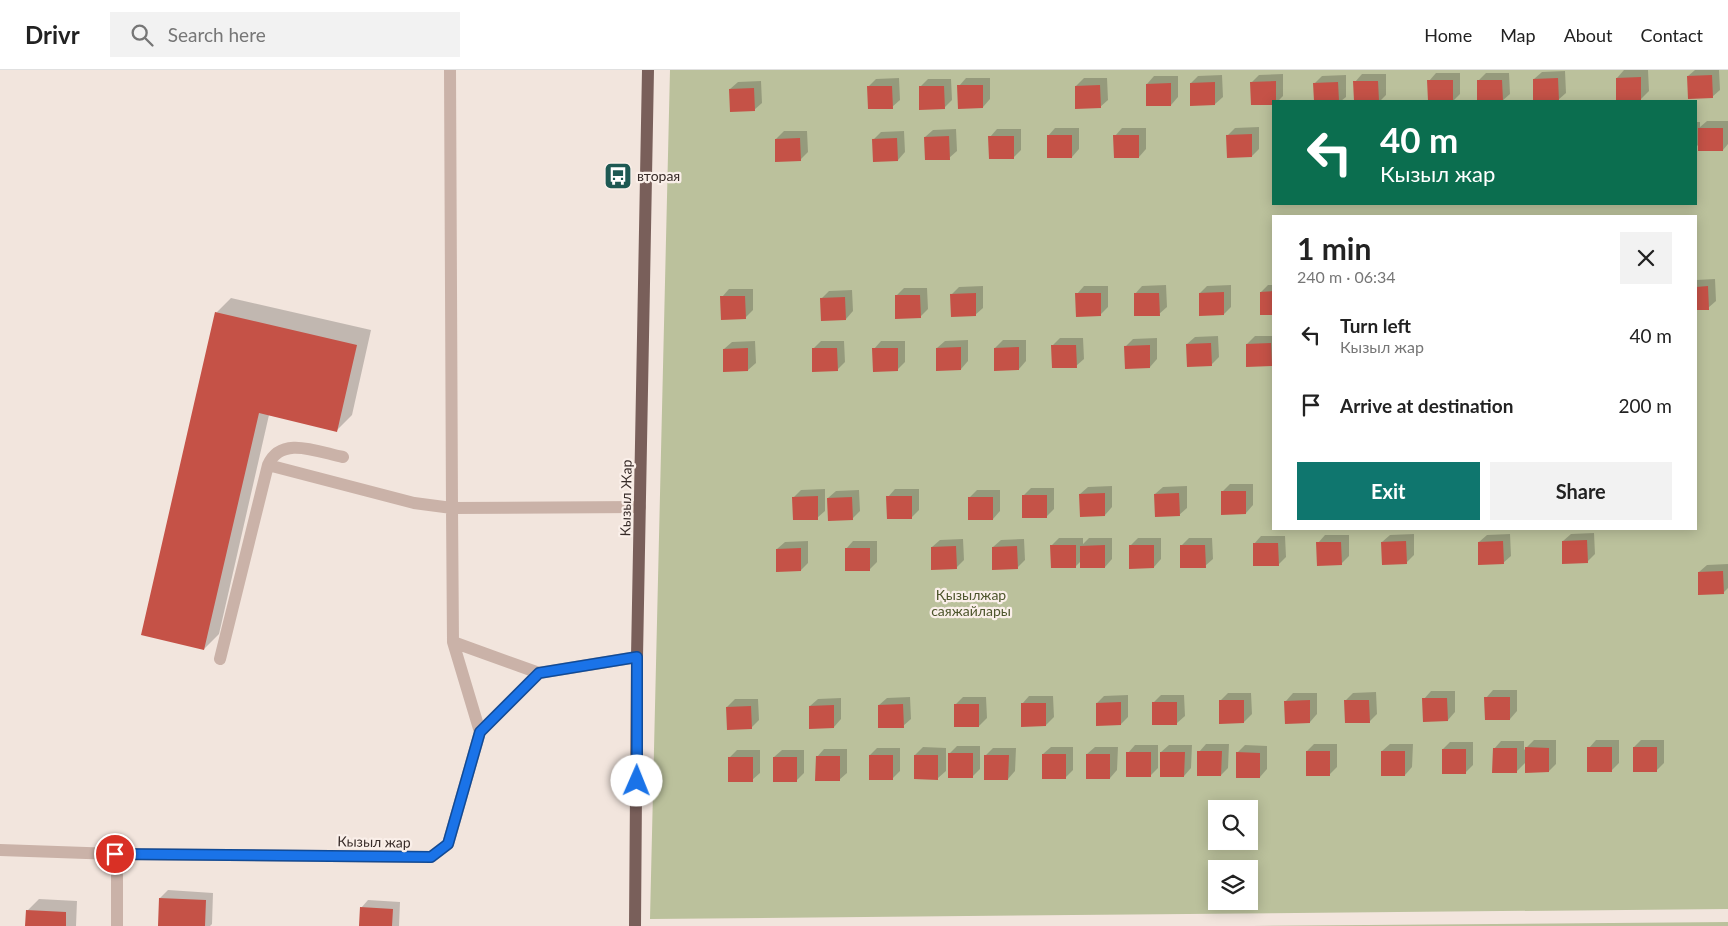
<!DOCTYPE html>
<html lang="en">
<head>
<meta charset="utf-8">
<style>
	body { margin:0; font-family:Lato,sans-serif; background:#f2f2f2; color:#222; height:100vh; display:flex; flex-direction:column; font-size:19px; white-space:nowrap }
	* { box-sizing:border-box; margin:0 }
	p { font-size:16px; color:#767676 }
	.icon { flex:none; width:28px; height:28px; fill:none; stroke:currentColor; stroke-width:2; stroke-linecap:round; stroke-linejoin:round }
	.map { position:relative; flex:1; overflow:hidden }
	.sheet { position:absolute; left:1272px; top:145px; width:425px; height:315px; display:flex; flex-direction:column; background:#fff; border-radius:0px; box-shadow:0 2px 12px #0003 }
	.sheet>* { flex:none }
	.top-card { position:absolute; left:1272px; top:30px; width:425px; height:105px; border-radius:0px; box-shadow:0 2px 12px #0003; background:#0b6e4f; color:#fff; overflow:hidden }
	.buttons { position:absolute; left:1208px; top:730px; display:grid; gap:10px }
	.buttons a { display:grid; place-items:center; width:50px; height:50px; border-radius:0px; background:#fff; box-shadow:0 2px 12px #0003; font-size:25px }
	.pin { position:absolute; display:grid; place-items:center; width:42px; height:42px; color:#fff; margin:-21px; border:2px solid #fff; border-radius:50%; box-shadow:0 1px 5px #0007 }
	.me { position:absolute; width:55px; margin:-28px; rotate:1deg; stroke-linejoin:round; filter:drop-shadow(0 0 4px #0008) }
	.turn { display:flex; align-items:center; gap:18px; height:105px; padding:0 25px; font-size:22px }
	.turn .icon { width:65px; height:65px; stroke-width:2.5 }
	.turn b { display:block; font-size:35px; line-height:42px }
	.round { display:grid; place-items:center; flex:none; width:52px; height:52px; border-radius:0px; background:#f2f2f2 }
	.overview { display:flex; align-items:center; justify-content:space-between; height:85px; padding:0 25px }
	h1 { font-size:30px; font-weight:700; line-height:38px }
	.primary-button { display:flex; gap:10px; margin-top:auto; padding:10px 25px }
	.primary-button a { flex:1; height:58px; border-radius:0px; background:#0f766e; color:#fff; font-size:20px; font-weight:700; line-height:58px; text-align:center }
	.primary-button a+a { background:#f2f2f2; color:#222 }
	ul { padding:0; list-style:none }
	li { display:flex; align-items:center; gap:15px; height:70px; padding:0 25px }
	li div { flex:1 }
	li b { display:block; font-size:19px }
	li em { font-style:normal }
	header { display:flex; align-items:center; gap:30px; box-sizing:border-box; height:70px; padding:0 25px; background:#fff; border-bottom:1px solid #e0e0e0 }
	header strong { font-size:24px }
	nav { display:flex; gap:28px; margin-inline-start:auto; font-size:18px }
	.search { width:350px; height:45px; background:#f2f2f2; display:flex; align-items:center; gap:12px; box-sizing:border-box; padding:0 18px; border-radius:0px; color:#767676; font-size:19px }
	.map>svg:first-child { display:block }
	.green { fill:#bbc19c; fill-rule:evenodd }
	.shadow { fill:#0003 }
	.building { fill:#c55247 }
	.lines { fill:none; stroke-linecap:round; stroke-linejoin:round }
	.minor { stroke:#cab2a8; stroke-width:12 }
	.major { stroke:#795f5a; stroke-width:12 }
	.route-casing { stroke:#114b97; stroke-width:12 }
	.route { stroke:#1a73e8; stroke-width:9 }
	.labels { text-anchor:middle; stroke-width:4.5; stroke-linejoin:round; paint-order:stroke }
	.poi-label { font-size:14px; fill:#372b28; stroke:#faefe9; text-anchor:start }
	.street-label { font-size:14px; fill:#372b28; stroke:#faefe9 }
	.park-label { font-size:14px; fill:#4d552c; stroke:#faefe9 }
</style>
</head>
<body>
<header>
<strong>Drivr</strong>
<div class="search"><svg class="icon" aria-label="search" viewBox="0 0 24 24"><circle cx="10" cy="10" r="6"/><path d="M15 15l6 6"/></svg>Search here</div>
<nav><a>Home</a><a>Map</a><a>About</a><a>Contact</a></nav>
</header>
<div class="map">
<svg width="1728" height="856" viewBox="0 0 1728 856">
	<rect width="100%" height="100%" fill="#f2e5dd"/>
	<!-- green -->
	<path class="green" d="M670 0H1728V839L650 849ZM1274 31H1696V134H1274ZM1274 146H1696V459H1274ZM1216 739H1249V771H1216ZM1216 799H1249V831H1216Z
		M1728 852V856H1253Z"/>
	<!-- shadow -->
	<path class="shadow" d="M1624 0H1648L1649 21 1641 29 1617 8Z
		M1695 0H1719L1720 20 1712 27 1688 6Z
		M1565 1 1566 23 1558 30 1534 9 1542 2Z
		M1436 3H1460V24L1453 31H1429V11Z
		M1486 3H1509L1510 24 1502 31H1479L1478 11Z
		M1283 4V26L1278 31H1274L1251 13 1259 5Z
		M1362 4H1386V25L1380 31H1355V12Z
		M1222 5 1223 27 1215 34 1191 13 1198 6Z
		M1346 5V27L1341 31H1315L1314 14 1322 6Z
		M1154 6H1178V27L1171 35 1147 14Z
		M899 8 900 30 892 37 868 17 876 9Z
		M966 8H990V29L983 37 959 16Z
		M1084 8H1107L1108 30 1100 37 1076 16Z
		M928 9H951L952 30 944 38 920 17Z
		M761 11 762 33 754 40 730 19 738 12Z
		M1707 51H1728V74L1723 80 1699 74 1696 77V52H1700V57Z
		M1259 57V79L1252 86 1228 65 1235 58Z
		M1055 58H1079V79L1072 87 1048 66Z
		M1122 58H1146V79L1139 87 1115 66Z
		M956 59 957 81 949 88 925 67 933 60Z
		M997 59H1021V80L1014 87 990 67Z
		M784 61H807L808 82 800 90 776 69Z
		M904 61 905 82 898 90 874 69 881 62Z
		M1715 209 1716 231 1708 238 1696 239V210Z
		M1166 215 1167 237 1159 244 1135 224 1142 216Z
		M1231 215V237L1224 244 1200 223 1207 216Z
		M1268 215H1274V243L1261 222Z
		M983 216V238L975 245 952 224 959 217Z
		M1084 216H1108V237L1100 245 1077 224Z
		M904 218H927L928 239 920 247 896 226Z
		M729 219H753V240L745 248 722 227Z
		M852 220 853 241 846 249 822 228 829 221Z
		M231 228 371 260 352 345 337 360 269 345 219 564 204 579 216 243Z
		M1218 266 1219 287 1211 295 1187 274 1195 267Z
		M1255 266H1274V292L1271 295 1247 274Z
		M1060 268H1083L1084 289 1076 296 1052 276Z
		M1157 268V289L1150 297 1126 276 1133 269Z
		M968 270V291L961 299 937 278 945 271Z
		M1003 270H1026V291L1019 299 995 278Z
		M755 271 756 293 748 300 724 279 732 272Z
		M821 271H844L845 292 837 300 813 279Z
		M881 271H905V292L897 300 874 279Z
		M1230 414H1253V435L1246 443 1222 422Z
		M1112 416V437L1105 445 1080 424 1088 417Z
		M1187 416V438L1179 445 1155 424 1163 417Z
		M1031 418H1054V439L1047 446 1023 426Z
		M825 419V441L817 448 793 428 801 420Z
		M895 419H919V440L911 448 888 427Z
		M859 420 860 441 852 449 828 428 836 421Z
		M977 420H1000V441L993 449 969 428Z
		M1594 463 1595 484 1587 492 1563 471 1571 464Z
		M1414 464V485L1406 493 1382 472 1390 465Z
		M1510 464 1511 486 1503 493 1479 472 1487 465Z
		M1325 465H1349V486L1341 494 1318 473Z
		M1261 466H1285L1286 487 1278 495 1254 474Z
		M1059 468H1083V474L1089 468H1112V489L1105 497 1081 491 1075 497 1051 476Z
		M1138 468H1161V489L1154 497 1130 476Z
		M1189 468H1212L1213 489 1205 496 1181 476Z
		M963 469 964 490 956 498 932 477 940 470Z
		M1024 469 1025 490 1017 498 993 477 1001 470Z
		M808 471V493L801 500 777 479 785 472Z
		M853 471H877V492L870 499 846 479Z
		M1728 494V518L1723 523 1699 502 1707 495Z
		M1493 620H1517V641L1510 649 1486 628Z
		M1431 621H1455V642L1448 650 1424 629Z
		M1376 622 1377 644 1369 652 1345 631 1353 623Z
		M1228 623H1251L1252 644 1244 652 1220 631Z
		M1293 623H1317V644L1310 652 1286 631Z
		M1128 625V647L1121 654 1097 633 1104 626Z
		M1161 625H1184L1185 646 1177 653 1153 633Z
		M1029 626H1053L1054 647 1046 655 1022 634Z
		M910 627 911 649 903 656 879 635 887 628Z
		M963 627H986L987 648 979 656 955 635Z
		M841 628V649L834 657 810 636 818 629Z
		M735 629H758L759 650 751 658 727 637Z
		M1534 670H1556V694L1549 701 1526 692 1516 702 1494 679 1501 671H1524V680Z
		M1596 670H1619V693L1611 701 1589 678Z
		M1641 670H1664V693L1656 701 1634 677Z
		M1450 672H1473V695L1465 703 1443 679Z
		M1206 674H1229L1228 698 1221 705 1199 682Z
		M1314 674H1337V697L1329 705 1307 681Z
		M1390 674H1413L1412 697 1405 705 1382 681Z
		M1135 675H1158V698L1150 706 1128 683Z
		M1169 675H1192L1191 698 1184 706 1161 682Z
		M1245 675 1267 676V699L1260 707 1237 683Z
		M957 676H980V699L972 707 950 683Z
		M923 677 946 678V701L938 708 915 685Z
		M1051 677H1073V700L1065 708 1043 684Z
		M1095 677H1118L1117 700 1110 708 1087 684Z
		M877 678H900V701L892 709 870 685Z
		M993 678H1016L1015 701 1008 709 986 685Z
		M824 679H847V703L839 710 817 687Z
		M737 680H760V703L752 710 730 687Z
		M782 680H804V703L796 711 774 687Z
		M168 820 213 823 212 854 210 856H159L160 828Z
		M39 829 77 831 76 856H27V841Z
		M368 830 400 832 399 856H360L361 838Z"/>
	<!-- building -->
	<path class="building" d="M1712 5 1713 28 1688 29 1687 6Z
		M1641 7V30L1616 31V8Z
		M1558 8 1559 31H1533V9Z
		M1427 10H1453V31H1428Z
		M1477 10H1502L1503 31H1477Z
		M1276 11V31H1274V35H1251L1250 12Z
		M1353 11H1378L1379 31H1354Z
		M1215 12V35L1190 36V13Z
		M1338 12 1339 31H1314L1313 13Z
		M1171 13V36H1146V14Z
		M957 15H983V38L958 39Z
		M1100 15 1101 38 1075 39V16Z
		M867 16H892L893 39H868Z
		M919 16H944L945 39 919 40Z
		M754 18 755 41 730 42 729 19Z
		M1698 58H1723V81H1698Z
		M1252 64V87L1227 88 1226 65Z
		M1047 65H1072V88H1047Z
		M1113 65H1139V88H1114Z
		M949 66 950 90H925L924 67Z
		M988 66H1014V89H989Z
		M800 68 801 91 775 92V69Z
		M897 68 898 91 873 92 872 69Z
		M1708 216 1709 240H1696V217Z
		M1274 221V245H1260V222Z
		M1224 222V245L1199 246V223Z
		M976 223V246L951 247 950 224Z
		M1075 223H1101V246L1076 247Z
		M1134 223H1159L1160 246H1134Z
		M895 225H920L921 248 895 249Z
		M720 226H745L746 249 721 250Z
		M845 227 846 250 821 251 820 228Z
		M215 242 357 275 337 362 259 343 204 580 141 565Z
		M1211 273 1212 296 1187 297 1186 274Z
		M1271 273 1272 296 1246 297V274Z
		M1051 275H1076L1077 298H1052Z
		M1150 275V298L1125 299 1124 276Z
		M961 277V300L936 301V278Z
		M1019 277V300L994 301V278Z
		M748 278V301L723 302V279Z
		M812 278H837L838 301 812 302Z
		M872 278H898V301L873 302Z
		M1221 421H1246V444L1221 445Z
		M1105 423V446L1080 447 1079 424Z
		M1179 423 1180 446 1155 447 1154 424Z
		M1022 425H1047V448H1022Z
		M818 426V450H793L792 427Z
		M886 426H912V449H887Z
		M852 427 853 450 828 451 827 428Z
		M968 427H993V450H968Z
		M1587 470 1588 493 1562 494V471Z
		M1406 471 1407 494 1382 495 1381 472Z
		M1503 471 1504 494 1478 495V472Z
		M1316 472H1341L1342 495 1317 496Z
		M1253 473H1278L1279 496H1253Z
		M1050 475H1076V498H1051Z
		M1105 475V498H1080V476Z
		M1129 475H1154V498L1129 499Z
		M1180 475H1205L1206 498H1180Z
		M956 476 957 499 931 500V477Z
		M1017 476 1018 499 992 500V477Z
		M801 478V501L776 502V479Z
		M845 478H870V501H845Z
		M1723 501 1724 524 1698 525V502Z
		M1484 627H1510V650H1485Z
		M1422 628H1447L1448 651 1423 652Z
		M1219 630H1244V653L1219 654Z
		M1310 630V653L1285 654 1284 631Z
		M1344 630H1369L1370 653H1345Z
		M1121 632V655L1096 656V633Z
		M1152 632H1177V655H1152Z
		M1021 633H1046V656L1021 657Z
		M903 634 904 658H878V635Z
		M954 634H979V657H954Z
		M834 635V658L809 659V636Z
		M751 636 752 659 727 660 726 637Z
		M1525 677 1549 678V702L1525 703Z
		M1587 677H1612V702H1587Z
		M1633 677H1657V702H1633Z
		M1493 678H1517V703H1492Z
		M1442 679H1466V704H1442Z
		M1197 681H1222L1221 706H1197Z
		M1306 681H1330V706H1306Z
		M1381 681H1405V706H1381Z
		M1126 682H1151V707H1126Z
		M1160 682H1185L1184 707H1160Z
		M1236 682 1260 683V708H1236Z
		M948 683H973V708H948Z
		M1042 684H1066V709H1042Z
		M1086 684H1110V709H1086Z
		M869 685H893V710H869Z
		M914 685H938V710L914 709Z
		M984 685H1009L1008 710H984Z
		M816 686H840V711H815Z
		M728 687H753V712H728Z
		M773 687H797V712H773Z
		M159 828 206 830 205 856H158Z
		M360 837 393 839 392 856H359Z
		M26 840 66 842V856H25Z"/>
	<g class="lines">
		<!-- minor -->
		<path class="minor" d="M450 0 452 438 640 437
			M343 387C318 382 281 365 268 395L414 433 452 438 453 572 480 662
			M453 572 539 603
			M220 589 268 395
			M0 780 115 784 117 805V856
			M115 784 431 787 448 774 480 662 539 603 637 587"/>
		<!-- major -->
		<path class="major" d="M635 856 637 587 648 0"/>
	</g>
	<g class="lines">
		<defs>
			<path id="route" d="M115 784 431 787 448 774 480 662 539 603 637 587V711"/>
		</defs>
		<!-- route casing -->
		<use href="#route" class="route-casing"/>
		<!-- route -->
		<use href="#route" class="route"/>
	</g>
	<!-- icons -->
	<defs>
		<symbol id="bus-square" viewBox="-11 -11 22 22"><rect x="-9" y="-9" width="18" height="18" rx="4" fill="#1e5953" stroke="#faefe9"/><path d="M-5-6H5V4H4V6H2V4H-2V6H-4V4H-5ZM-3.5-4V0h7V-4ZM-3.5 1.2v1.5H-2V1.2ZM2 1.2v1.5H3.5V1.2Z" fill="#fff"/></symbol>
	</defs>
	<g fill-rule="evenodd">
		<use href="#bus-square" x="602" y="90" width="32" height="32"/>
	</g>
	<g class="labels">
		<!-- poi labels -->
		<g class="poi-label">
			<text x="637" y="111">вторая</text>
		</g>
		<!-- street labels -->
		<g class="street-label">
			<text transform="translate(626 428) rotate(-89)" y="5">Кызыл Жар</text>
			<text transform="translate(374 772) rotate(1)" y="5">Кызыл жар</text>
		</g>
		<!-- park labels -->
		<g class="park-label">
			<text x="971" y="530">Қызылжар<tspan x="971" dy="16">саяжайлары</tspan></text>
		</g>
	</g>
</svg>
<div class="buttons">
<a><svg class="icon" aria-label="search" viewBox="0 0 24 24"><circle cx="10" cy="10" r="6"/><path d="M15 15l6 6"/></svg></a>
<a><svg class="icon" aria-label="layers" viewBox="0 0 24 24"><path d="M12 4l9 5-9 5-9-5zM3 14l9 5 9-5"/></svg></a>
</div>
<div class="pin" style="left:115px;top:784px;background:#d93025"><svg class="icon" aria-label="arrive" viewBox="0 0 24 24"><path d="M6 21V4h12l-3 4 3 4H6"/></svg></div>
<svg class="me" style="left:637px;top:711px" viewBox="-20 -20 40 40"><circle r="19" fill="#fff"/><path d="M0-13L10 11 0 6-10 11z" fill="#1a73e8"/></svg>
<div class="top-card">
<div class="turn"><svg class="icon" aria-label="left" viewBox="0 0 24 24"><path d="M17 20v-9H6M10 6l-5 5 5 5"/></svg><div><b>40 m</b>Кызыл жар</div></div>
</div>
<section class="sheet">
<div class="overview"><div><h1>1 min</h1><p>240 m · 06:34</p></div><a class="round"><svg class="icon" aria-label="close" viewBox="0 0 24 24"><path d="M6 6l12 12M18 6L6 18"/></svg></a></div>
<ul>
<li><svg class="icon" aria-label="left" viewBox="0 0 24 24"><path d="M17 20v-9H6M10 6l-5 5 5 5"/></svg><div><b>Turn left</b><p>Кызыл жар</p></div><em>40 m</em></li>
<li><svg class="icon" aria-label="arrive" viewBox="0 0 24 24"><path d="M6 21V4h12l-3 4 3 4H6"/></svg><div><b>Arrive at destination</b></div><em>200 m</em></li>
</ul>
<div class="primary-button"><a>Exit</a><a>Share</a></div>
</section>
</div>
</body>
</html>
